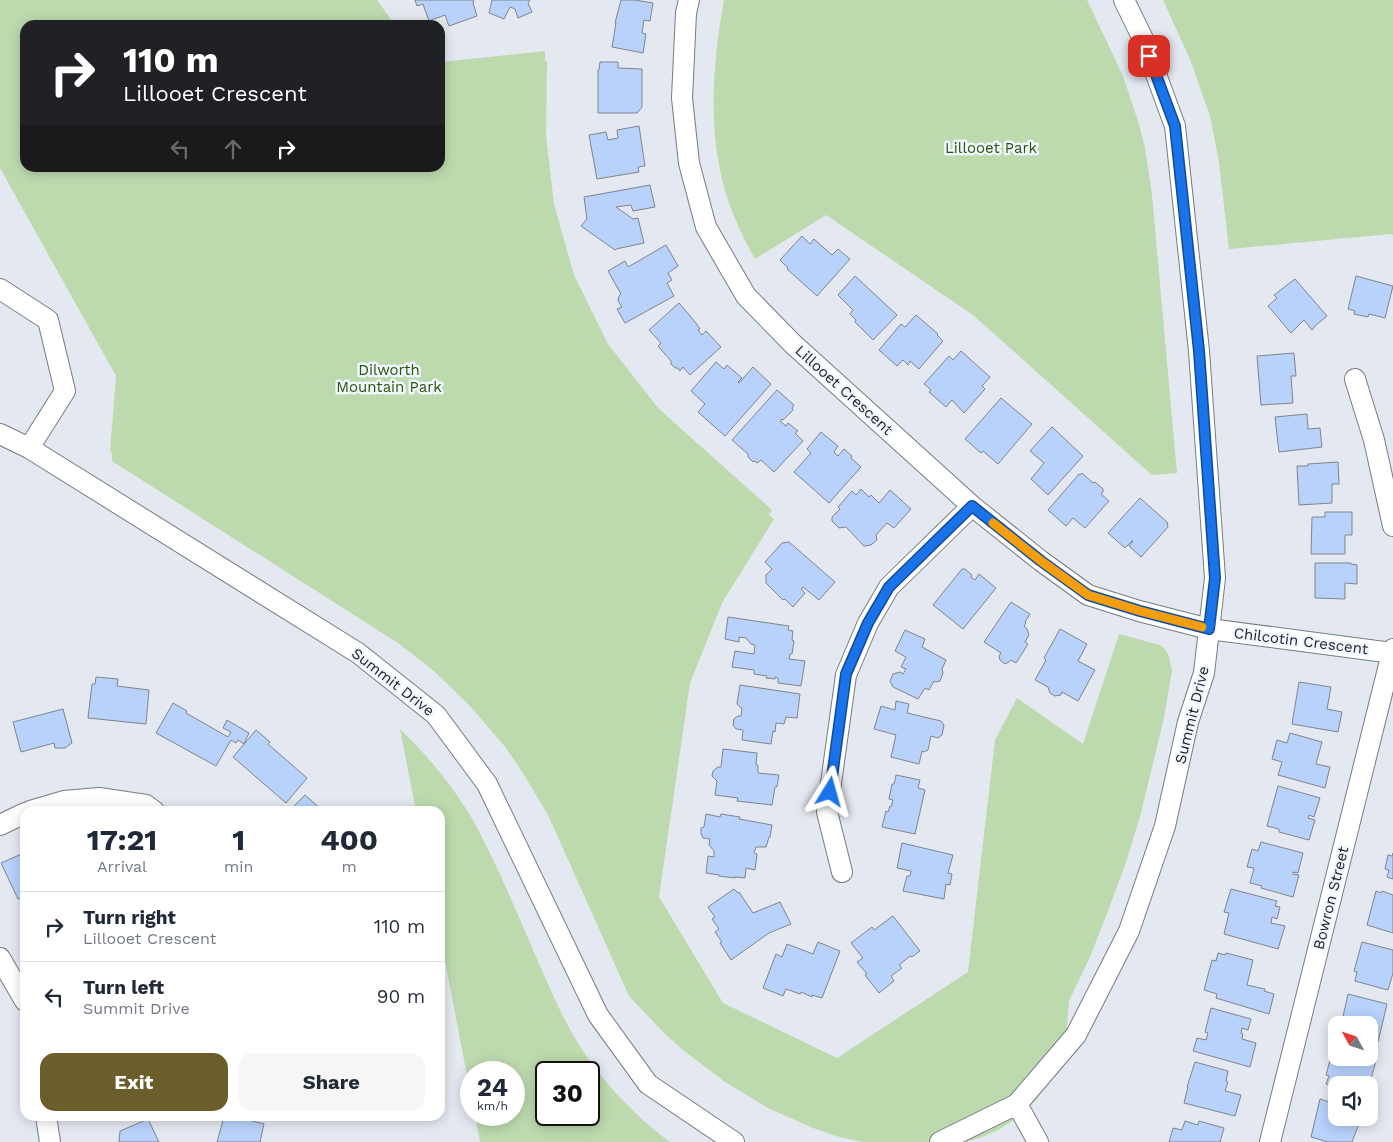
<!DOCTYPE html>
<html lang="en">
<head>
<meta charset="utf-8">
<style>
	body { margin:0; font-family:"Work Sans",sans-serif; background:#f6f6f7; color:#1f2937; height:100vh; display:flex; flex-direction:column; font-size:19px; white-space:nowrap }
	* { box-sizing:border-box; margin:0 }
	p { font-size:16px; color:#747a83 }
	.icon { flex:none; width:28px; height:28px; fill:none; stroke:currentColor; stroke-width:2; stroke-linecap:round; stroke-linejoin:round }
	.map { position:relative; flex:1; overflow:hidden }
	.sheet { position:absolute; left:20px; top:806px; width:425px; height:315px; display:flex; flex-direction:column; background:#fff; border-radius:15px; box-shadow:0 2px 12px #0003 }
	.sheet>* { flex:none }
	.hud { position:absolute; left:20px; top:20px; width:425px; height:152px; border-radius:15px; box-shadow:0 2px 12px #0003; background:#202124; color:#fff; overflow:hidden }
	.needle { width:32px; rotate:310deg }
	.tools { position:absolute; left:1328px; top:1016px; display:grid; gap:10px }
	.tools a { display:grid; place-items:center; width:50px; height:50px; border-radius:10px; background:#fff; box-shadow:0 2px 12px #0003; font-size:25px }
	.speed { position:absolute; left:460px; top:1061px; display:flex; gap:10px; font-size:25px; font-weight:700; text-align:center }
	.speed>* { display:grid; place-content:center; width:65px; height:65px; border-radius:50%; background:#fff; box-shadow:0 2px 12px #0003; line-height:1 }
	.speed small { font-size:12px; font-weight:400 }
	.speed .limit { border:2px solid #111; border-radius:8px; background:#fff; color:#111 }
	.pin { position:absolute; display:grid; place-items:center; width:42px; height:42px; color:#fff; margin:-21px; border-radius:10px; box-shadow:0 2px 8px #0006 }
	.me { position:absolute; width:55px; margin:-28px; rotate:8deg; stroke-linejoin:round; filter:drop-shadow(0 0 4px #0008) }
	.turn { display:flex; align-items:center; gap:18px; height:105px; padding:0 20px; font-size:22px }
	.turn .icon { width:65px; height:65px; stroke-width:2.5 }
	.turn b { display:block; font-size:35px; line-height:42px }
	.lanes { display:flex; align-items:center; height:48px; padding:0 20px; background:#0003; justify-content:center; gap:25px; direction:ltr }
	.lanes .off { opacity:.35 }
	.eta { display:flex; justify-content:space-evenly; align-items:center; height:85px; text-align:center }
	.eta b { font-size:30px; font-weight:700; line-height:35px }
	.primary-button { display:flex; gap:10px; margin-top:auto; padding:10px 20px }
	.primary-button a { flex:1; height:58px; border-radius:15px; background:#6c5e2b; color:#fff; font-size:20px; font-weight:700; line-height:58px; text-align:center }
	.primary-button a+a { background:#f6f6f7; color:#1f2937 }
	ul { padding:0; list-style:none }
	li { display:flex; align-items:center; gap:15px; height:70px; padding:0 20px; border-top:1px solid #e0e1e3 }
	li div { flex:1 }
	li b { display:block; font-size:19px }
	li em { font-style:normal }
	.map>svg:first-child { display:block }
	.green { fill:#bddaae; fill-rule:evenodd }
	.building { fill:#b8d2fc; stroke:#80848b }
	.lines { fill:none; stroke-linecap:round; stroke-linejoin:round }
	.minor-casing { stroke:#777b82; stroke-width:22 }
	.minor { stroke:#fff; stroke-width:20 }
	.route-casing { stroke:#114b97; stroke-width:12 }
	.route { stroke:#1a73e8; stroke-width:9 }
	.slow { stroke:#f59e0b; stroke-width:9 }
	.labels { text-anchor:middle; stroke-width:5; stroke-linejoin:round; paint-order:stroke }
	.park-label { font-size:15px; fill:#2a5308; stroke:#f1f6fe }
	.street-label { font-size:15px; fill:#212225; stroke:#f1f6fe }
</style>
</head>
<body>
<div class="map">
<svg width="1393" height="1142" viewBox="0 0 1393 1142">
	<rect width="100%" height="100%" fill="#e4e8f0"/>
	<!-- green -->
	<path class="green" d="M0 0H377L395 25H25V168H440V62L545 51V61H547L546 135 554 204 574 275 608 344 659 409 772 510 769 515 774 519 722 603 690 683 659 897 723 1003 837 1058 968 972 995 740 1017 698 1083 744 1119 634 1160 645 1164 648 1169 656 1170 663 1172 670 1164 718 1140 817 1125 865 1108 911 1090 957 1069 1001 1066 1038 1055 1072 1036 1100 1024 1111 1011 1122 996 1131 980 1138 964 1142H862L836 1136 813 1128 768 1108 725 1082 683 1050 664 1033 629 996 548 815 521 770 506 748 470 706 434 671 398 643 112 461V453L110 451 116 376 0 168Z
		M724 0H1087L1123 76 1139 124 1145 148 1152 195 1177 473 1152 475 973 315 826 215 755 259C744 240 735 220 728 200 707 136 712 65 724 0Z
		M1163 0H1393V235L1391 234 1229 249 1219 162 1210 116 1190 59Z
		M400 729C428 756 453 786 473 820 500 870 521 923 544 975 553 995 561 1014 572 1033 596 1075 631 1113 670 1142H480L475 1115H514V1072H471V1096L440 935V811H416ZM546 1072H589V1115H546Z"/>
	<!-- building -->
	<path class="building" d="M415 0H473L474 2 473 3 477 16 449 26 445 15 429 21 423 4 417 6Z
		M492 0H530L528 3 532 12 518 18 515 9 510 7 504 19 489 13Z
		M621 0H635L653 3 650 21 644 20 642 33 646 34 643 53 612 47 616 23H615Z
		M600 62H618V68L642 69V107L637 113H598V70H599Z
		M639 126 645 166 638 167 639 172 597 179 589 135 606 132 608 140 618 138 617 130Z
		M650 185 655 207 633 211 631 205 616 207 633 219 638 218 644 243 616 249 615 250 581 226 587 219 584 197Z
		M802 236 810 244 814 239 832 255 838 249 850 259 817 296 787 269 788 268 780 260Z
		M666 245 678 266 668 273 672 280 667 283 674 296 625 323 617 309 622 307 618 301 619 296 621 294 608 271 625 261 628 267Z
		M855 276 897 315 873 340 855 322 856 320 850 314 853 310 838 295Z
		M1356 276 1393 286 1385 318 1369 314 1368 317 1354 314 1355 311 1348 309Z
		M1295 279 1327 316 1315 326 1312 330 1304 320 1291 333 1268 306 1277 298 1274 295Z
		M679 303 696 323 700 329 698 330 702 335 706 331 721 347 690 375 683 367 680 371 678 368H675L671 364V361L658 346 661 343 649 330Z
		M916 315 938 334 937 335 943 341 919 369 910 361 908 365 903 360 897 366 879 350 901 324 905 327Z
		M961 351 990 377 982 386 985 389 964 413 952 400 946 407 929 392 931 390 924 384 949 356 953 360Z
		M1294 353 1296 376H1291L1293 403 1261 405 1257 356Z
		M716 362 724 369 727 365 742 378 738 382 739 383 753 367 771 384 725 436 698 412 705 404 691 391Z
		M777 390 794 405 792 408 793 410 783 420 782 419 780 421 786 426 788 423 798 431 795 433 803 441 774 472 761 460 757 463 755 461 753 462 748 457V454L732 440Z
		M1001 398 1032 424 998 464 983 451 981 453 965 439Z
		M1307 414 1308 429 1320 428 1322 447 1279 452 1275 417Z
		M1052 427 1083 456 1048 495 1031 479 1044 463 1030 451Z
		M821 432 838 446 834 452 838 456 844 449 852 456 851 458 861 467 829 503 794 472 811 453 807 449Z
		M1338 462 1339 484H1332V503L1299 505 1297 466H1308V464Z
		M1082 473 1093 483 1095 482 1103 489V492L1101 494 1109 501 1085 528 1073 518 1066 526 1048 510 1079 474 1080 475Z
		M861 489 869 497 871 495 879 503 890 490 911 509 894 528 887 523 876 535 877 540 871 545 864 546 846 527 839 528 832 521V517L840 509 838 507 852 491 856 495Z
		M1140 498 1167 522 1168 527 1141 557 1129 546 1133 541H1132L1125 548 1108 533Z
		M1325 512H1352V535H1345V554H1311L1312 517H1325Z
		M789 542 835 582 819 600 803 587 801 589 805 593 793 607 785 599 783 600 766 583V575L772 569 765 562 782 543Z
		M1315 563H1351V564L1357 565V584L1345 583V599L1315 598Z
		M962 569H965L972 575 971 577 975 580 979 574 996 588 963 629 933 605Z
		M1011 602 1030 614 1025 622 1026 623 1024 626 1027 629 1029 635 1025 642 1028 644 1016 663 1011 660 1009 662 1005 664 1000 660 999 656 1001 653 984 642Z
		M728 617 789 626 788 630 793 631 792 640 794 641 792 654H790L789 659 805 661 801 686 778 683V678L775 677V679L766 678 767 676 754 674V670L732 667 735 651 754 654 755 645 751 644 746 638 739 637V642L725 639Z
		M1060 629 1087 644 1078 661 1095 670 1078 701 1062 692 1061 695 1055 696 1050 693 1048 687 1035 680 1046 660 1044 658Z
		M905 630 925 639 922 647 946 660 942 669 943 673 940 681 936 682 934 681 929 690 925 688 918 699 893 687 890 681 893 674 900 672 903 674 906 669 901 667 906 657 895 651Z
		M96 677 118 679 117 686 149 690 146 724 88 718 92 684H95Z
		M1299 682 1331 687 1327 709 1342 712 1338 732 1292 724Z
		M740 685 800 694 797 718 786 717 784 724 776 723 775 732 773 731 771 744 742 740 743 730 736 729 733 725 734 719 738 716H741L742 708 740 707 737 704Z
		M896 701 909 704 907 713 941 721 944 725 942 735 938 738 931 736 928 750 924 752 922 751 919 764 891 757 896 735 874 729 881 706 895 710Z
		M173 703 187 711 186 713 228 737 231 732 223 728 227 720 249 733 244 744 238 740 236 743 231 740 216 766 156 733Z
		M63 709 72 743 65 748H55L54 743 21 752 13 722Z
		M256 730 270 742 268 744 307 778 286 803 233 757Z
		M1290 733 1322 742 1316 764 1330 767 1325 788 1278 775 1282 762 1272 759 1277 740 1287 743Z
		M723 749 757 753 756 765H758V773L779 775 777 787H775L772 805 737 801 738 798 715 795 717 781 712 776 713 771 718 767H721Z
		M896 775 920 780 918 788 925 790 915 834 882 827 886 811 888 812 890 806 891 807 893 800 889 799 892 784H894Z
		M1278 786 1320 798 1314 817 1309 815 1308 818 1315 820 1309 840 1279 832V829L1267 826Z
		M305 795 323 811H289Z
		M706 814 720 817 721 814 740 817 739 819 772 825 770 837H769L766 847H756L754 853 757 854 755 870 746 868 745 878 735 877V878L719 876V875L706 873 708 856 714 857V851L709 845 710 839 703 838 701 834V828L704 827Z
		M1261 842 1303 853 1298 873 1293 872V874L1299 875 1293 897 1261 888 1262 886 1250 883 1254 868 1247 867 1252 849 1258 851Z
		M902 843 953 855 948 873 952 874 950 885 946 884 944 899 903 891 907 876H910L911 871 897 868Z
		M24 853 25 856V896L18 899 1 863Z
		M1393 853V879L1387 877 1389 870 1385 869 1388 855 1392 856Z
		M734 889 738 893 739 892 753 913 780 902 791 924 769 933 731 960 720 943 722 942 715 932 719 929 712 919 715 917 708 907Z
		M1231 889 1277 901 1275 906 1280 907 1277 919 1272 917 1271 923 1285 926 1278 949 1224 934 1229 913 1224 912Z
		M1376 891 1381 893 1382 891 1393 895V933L1367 925Z
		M893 916 920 951 912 957 910 956 899 965 902 968 891 976 894 981 879 993 865 975 867 974 857 962 863 958 851 943 872 927 874 930Z
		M818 942 840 951 822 998 812 995V997L801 992 800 994 786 989 783 996 763 988 776 954 782 957 787 944 813 954Z
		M1362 942 1393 950V973L1388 990 1355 981 1357 972 1354 971Z
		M1218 953 1225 955 1226 953 1253 960 1247 985 1265 989 1264 991 1274 994 1269 1014 1216 998 1217 994 1204 990 1212 960 1216 961Z
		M1348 994 1387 1004 1378 1042 1369 1039V1025H1345L1346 1022 1342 1021Z
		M1211 1008 1251 1019 1248 1030 1242 1028 1241 1033 1243 1034 1242 1039 1256 1043 1250 1067 1193 1051 1197 1038 1206 1040 1208 1033 1205 1032Z
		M1334 1046 1336 1047V1058H1369V1055L1377 1057 1371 1079 1365 1077 1363 1085H1336V1087L1326 1084 1329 1076 1326 1075Z
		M1195 1062 1228 1071 1226 1081 1228 1082 1225 1091 1241 1095 1235 1116 1184 1103 1188 1087H1187Z
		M1320 1099 1336 1104V1118H1359L1358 1120 1360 1121 1352 1142H1328L1311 1137Z
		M223 1116H246L245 1119 264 1124 260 1142H217L224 1117Z
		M148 1119 159 1142H119L120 1131Z
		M1185 1121 1198 1125 1199 1121 1224 1128 1220 1142H1169L1173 1128 1182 1130Z"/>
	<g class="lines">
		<defs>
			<path id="minor" d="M689 0 686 13 682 98 689 163 706 227 746 296 793 344 972 506 1041 561 1088 595 1139 611 1209 629 1393 653
				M0 289 48 320 65 391 29 448
				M1355 379 1374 440 1393 526
				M0 434 29 448 358 653 436 715 487 784 598 1015 648 1084 734 1142
				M30 811 64 801 99 798 146 805 154 811
				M0 825 25 813
				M842 872 827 812 846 675 868 623 889 587 972 506
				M0 958 25 1001
				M1017 1104 1038 1142
				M46 1116 50 1142
				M940 1142 1017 1104 1076 1035 1129 931 1165 826 1188 722 1204 673 1215 578 1199 351 1175 126 1143 39 1124 0
				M1270 1142 1393 649"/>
		</defs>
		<!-- minor casing -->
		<use href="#minor" class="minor-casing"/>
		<!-- minor -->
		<use href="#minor" class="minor"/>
	</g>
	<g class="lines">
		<defs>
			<path id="route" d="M830 792 846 674 868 623 889 587 972 506 1041 561 1088 595 1140 611 1209 629 1215 578 1199 351 1175 126 1149 56"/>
		</defs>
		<!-- route casing -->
		<use href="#route" class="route-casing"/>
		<!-- route -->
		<use href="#route" class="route"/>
		<!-- slow -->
		<path class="slow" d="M993 523 1041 561 1088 595 1140 611 1202 627"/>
	</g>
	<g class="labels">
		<!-- park labels -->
		<g class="park-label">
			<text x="991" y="153">Lillooet Park</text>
			<text x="389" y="375">Dilworth<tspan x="389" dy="17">Mountain Park</tspan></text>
		</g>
		<!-- street labels -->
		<g class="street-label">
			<text transform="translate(844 390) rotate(42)" y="5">Lillooet Crescent</text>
			<text transform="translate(1301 641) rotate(7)" y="5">Chilcotin Crescent</text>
			<text transform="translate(393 682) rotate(38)" y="5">Summit Drive</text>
			<text transform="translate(1192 715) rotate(-76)" y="5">Summit Drive</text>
			<text transform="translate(1331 898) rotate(-76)" y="5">Bowron Street</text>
		</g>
	</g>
</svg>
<div class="tools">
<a><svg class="needle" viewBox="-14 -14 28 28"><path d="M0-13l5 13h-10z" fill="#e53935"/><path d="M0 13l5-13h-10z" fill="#747a83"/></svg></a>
<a><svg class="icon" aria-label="sound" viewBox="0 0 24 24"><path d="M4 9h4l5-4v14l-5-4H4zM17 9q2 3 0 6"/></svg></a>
</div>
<div class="speed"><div>24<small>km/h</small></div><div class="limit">30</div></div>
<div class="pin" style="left:1149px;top:56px;background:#d93025"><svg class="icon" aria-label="arrive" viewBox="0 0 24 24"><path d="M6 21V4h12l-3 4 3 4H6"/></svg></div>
<svg class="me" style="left:830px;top:792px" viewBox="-20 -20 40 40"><path d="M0-17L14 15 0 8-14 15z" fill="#1a73e8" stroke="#fff" stroke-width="4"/></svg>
<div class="hud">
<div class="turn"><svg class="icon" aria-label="right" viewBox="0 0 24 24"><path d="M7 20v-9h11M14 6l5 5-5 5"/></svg><div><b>110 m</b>Lillooet Crescent</div></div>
<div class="lanes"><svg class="icon off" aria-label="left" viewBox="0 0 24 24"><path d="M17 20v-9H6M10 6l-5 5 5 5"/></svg><svg class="icon off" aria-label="ahead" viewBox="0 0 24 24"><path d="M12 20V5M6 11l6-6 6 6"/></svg><svg class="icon" aria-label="right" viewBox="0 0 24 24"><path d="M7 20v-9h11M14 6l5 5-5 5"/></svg></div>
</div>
<section class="sheet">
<div class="eta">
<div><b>17:21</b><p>Arrival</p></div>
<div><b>1</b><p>min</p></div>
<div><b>400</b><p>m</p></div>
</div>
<ul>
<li><svg class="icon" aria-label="right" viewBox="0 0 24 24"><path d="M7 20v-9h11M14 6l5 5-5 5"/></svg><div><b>Turn right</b><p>Lillooet Crescent</p></div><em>110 m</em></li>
<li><svg class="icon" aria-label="left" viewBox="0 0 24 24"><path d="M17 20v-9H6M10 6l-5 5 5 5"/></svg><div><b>Turn left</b><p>Summit Drive</p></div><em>90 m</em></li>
</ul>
<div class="primary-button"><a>Exit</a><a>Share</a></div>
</section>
</div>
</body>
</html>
